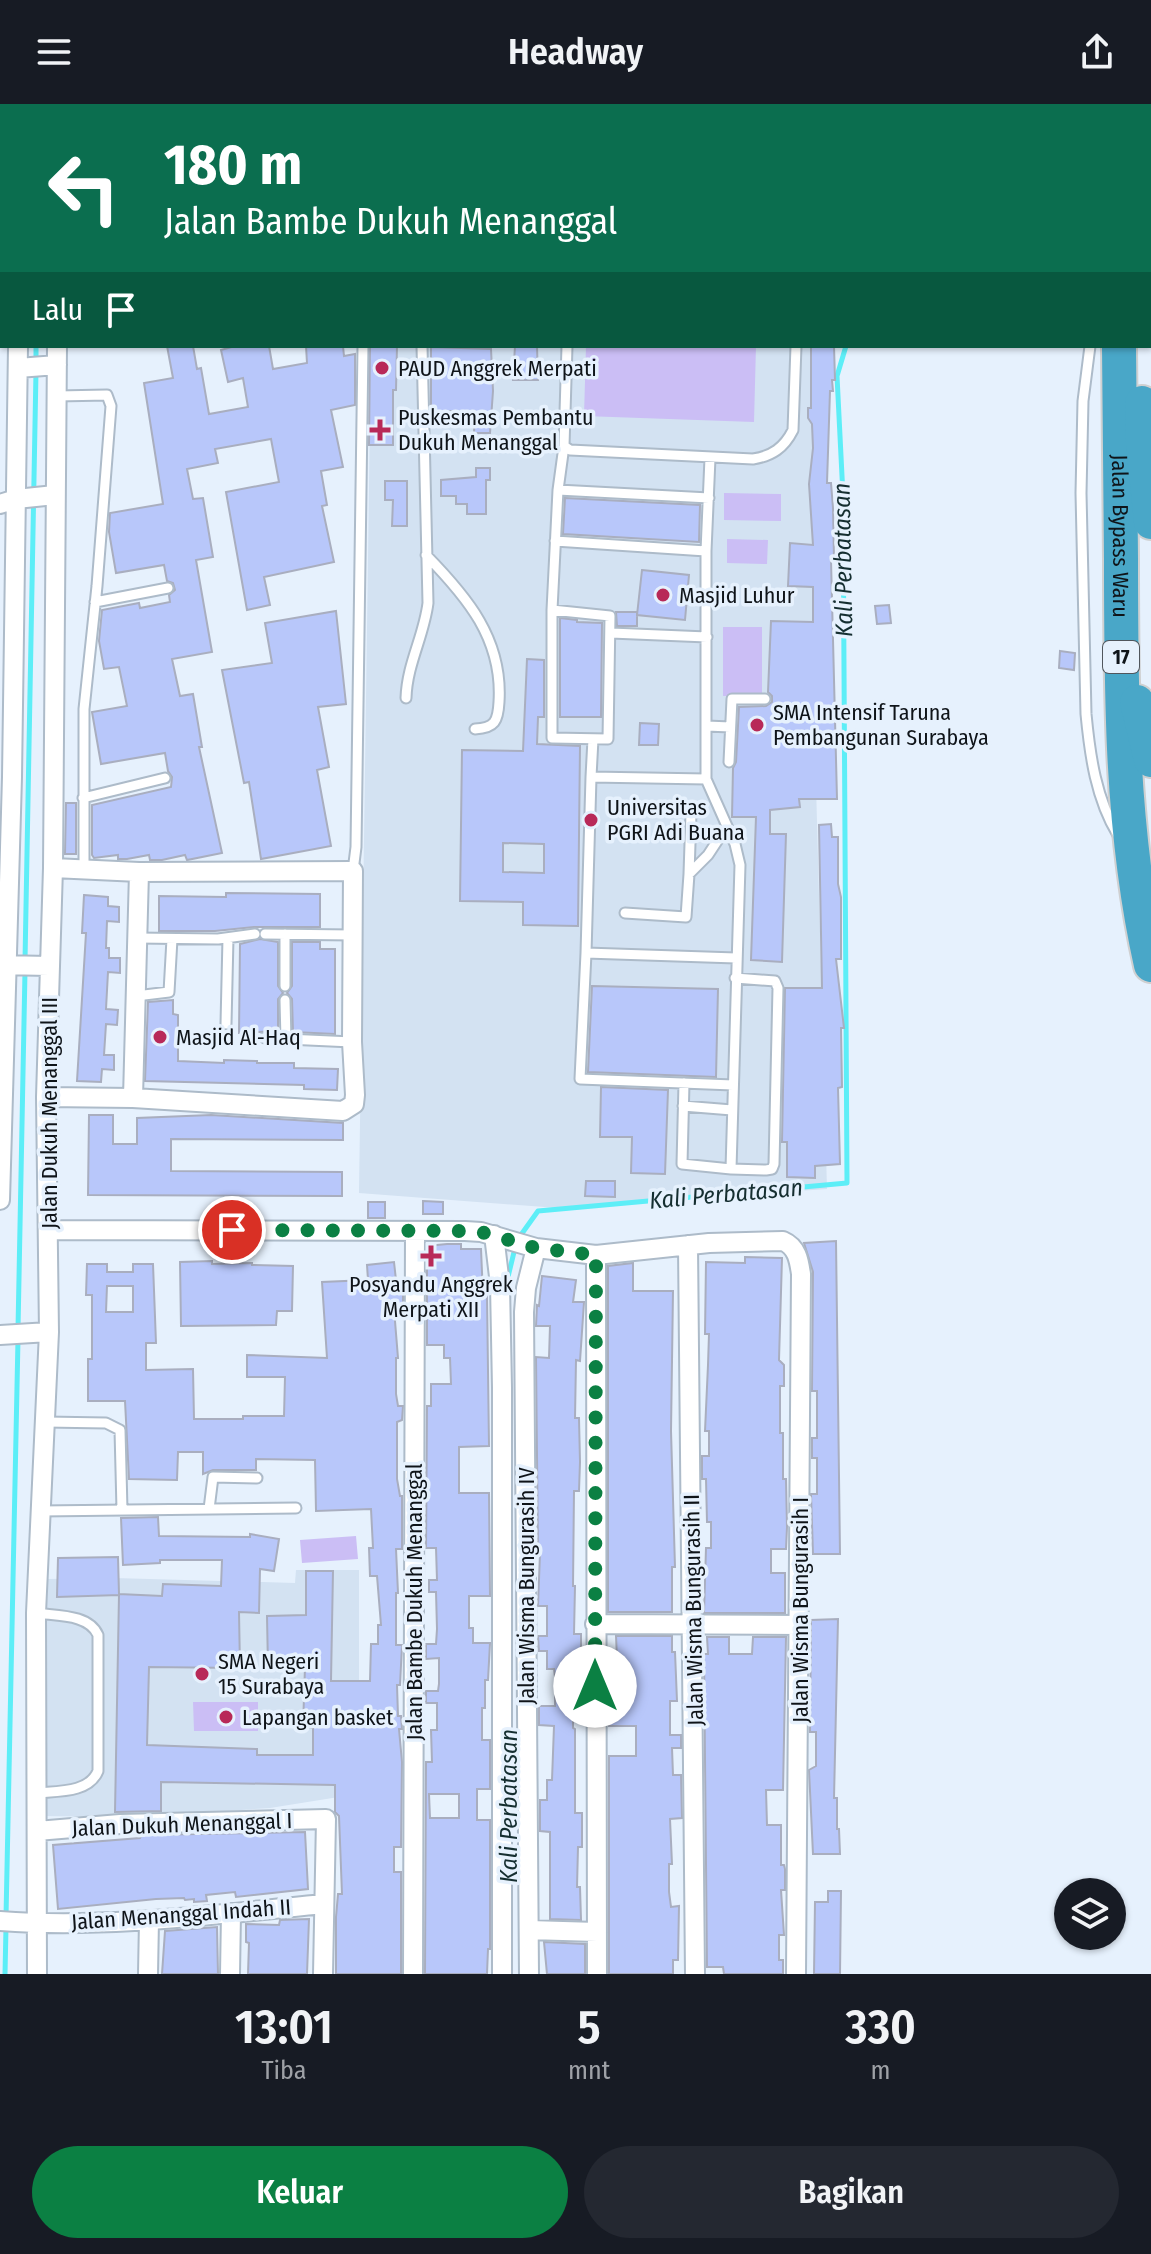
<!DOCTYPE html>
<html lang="id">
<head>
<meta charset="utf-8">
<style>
	body { margin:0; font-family:"Fira Sans Condensed",sans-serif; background:#242831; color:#f1f3f6; height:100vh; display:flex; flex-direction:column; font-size:30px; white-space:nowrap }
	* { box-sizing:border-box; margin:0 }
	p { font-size:26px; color:#9ea1a6 }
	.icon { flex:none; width:44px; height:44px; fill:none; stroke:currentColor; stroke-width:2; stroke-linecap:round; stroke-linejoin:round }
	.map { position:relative; height:1870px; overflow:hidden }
	.details { display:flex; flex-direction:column; background:#171b24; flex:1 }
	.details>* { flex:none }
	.hud { position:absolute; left:0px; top:0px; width:1152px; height:244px; box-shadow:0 2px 6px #0004; background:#0b6e4f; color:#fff; overflow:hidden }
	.buttons { position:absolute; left:1054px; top:1774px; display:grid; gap:16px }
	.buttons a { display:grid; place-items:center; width:72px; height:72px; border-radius:50%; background:#171b24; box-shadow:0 2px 6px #0004; font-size:40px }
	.pin { position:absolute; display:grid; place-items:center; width:68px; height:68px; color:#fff; margin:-34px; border:4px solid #fff; border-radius:50%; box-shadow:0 2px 8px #0007 }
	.me { position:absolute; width:88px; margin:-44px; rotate:0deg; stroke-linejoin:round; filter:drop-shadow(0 0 6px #0008) }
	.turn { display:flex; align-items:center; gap:28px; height:168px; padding:0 32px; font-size:36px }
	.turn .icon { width:104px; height:104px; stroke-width:2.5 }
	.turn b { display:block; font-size:56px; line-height:68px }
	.then { display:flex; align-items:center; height:76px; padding:0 32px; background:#0003; gap:16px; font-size:30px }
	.eta { display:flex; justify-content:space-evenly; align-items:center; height:136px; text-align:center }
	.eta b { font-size:48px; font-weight:600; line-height:56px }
	.action { display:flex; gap:16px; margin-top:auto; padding:16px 32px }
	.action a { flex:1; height:92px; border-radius:48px; background:#0b8043; color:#fff; font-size:32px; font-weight:600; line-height:92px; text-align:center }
	.action a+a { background:#242831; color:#f1f3f6 }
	header { display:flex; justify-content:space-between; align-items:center; height:104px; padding:0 32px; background:#171b24; font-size:36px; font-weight:600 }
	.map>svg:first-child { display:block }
	.built { fill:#d3e2f2 }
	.green { fill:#cbbef5 }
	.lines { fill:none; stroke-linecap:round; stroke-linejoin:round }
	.stream { stroke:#5deef7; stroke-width:5 }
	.building { fill:#b8c7fa; stroke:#a9aebf; stroke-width:2; fill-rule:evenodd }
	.lane-casing { stroke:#adbbc9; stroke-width:13 }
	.street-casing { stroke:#adbbc9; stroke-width:22 }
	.highway-casing { stroke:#cfd0d1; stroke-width:38 }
	.lane { stroke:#fff; stroke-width:9 }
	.street { stroke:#fff; stroke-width:18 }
	.highway { stroke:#49a7c8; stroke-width:34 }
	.route { stroke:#0b8043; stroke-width:14; stroke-dasharray:0 25.2 }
	.poi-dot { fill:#b82958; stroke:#e6f1fd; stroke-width:3 }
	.labels { text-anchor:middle; stroke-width:7; stroke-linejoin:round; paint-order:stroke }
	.shield { fill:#e6f1fd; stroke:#50565d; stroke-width:2 }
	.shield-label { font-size:20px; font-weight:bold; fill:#0f1419 }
	.poi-label { font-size:22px; fill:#0f1419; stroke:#e6f1fd; text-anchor:start }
	.street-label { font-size:22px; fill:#0f1419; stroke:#e6f1fd }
	.water-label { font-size:24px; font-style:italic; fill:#152e30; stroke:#e6f1fd }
</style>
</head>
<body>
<header><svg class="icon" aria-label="menu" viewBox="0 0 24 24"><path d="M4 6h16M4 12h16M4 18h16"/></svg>Headway<svg class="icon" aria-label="share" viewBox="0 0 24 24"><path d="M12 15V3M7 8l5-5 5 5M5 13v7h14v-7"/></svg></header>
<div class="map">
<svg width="1151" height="1870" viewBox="0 0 1151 1870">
	<rect width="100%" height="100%" fill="#e6f1fd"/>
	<!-- built -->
	<path class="built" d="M371 242H816L815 644 827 1085 558 1104 359 1089Z
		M296 1466H359V1609L345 1692 270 1704 139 1713 38 1712 48 1475 114 1474 295 1479Z"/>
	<!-- green -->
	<path class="green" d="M586 242H756L754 318 584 312Z
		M724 389 781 390V417L724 416Z
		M727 435 768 436 767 460 727 459Z
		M723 523H762V592H723Z
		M356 1432 358 1455 302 1459 300 1436Z
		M193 1598H258V1627H194Z"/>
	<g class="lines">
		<!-- stream -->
		<path class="stream" d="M32 0V2
			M891 2V0
			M36 242V257
			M25 857 36 267
			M518 1135 538 1107 847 1079 843 392 837 272 846 242
			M507 1177 515 1144
			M18 1225 25 867
			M6 1813 18 1235
			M5 1870 6 1823"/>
	</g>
	<!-- building -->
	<path class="building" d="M167 242H193L197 265 201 264 209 310 248 303 243 274 228 278 221 246 235 242H269L273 265 307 259 306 242H343L344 252 355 250V301L331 306 343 363 321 367 327 401 322 402 334 458 264 473 270 501 247 506 226 388 279 378 271 335 215 345 218 359 187 365 193 395 203 394 213 453 196 456 212 548 172 555 180 592 193 590 202 643H199L222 749 187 756 185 751 162 756H150L149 751 127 755H118V751L94 754 92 751V701L171 683 172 673 168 667 165 649 101 660 92 608 127 602 119 563 104 565 99 537 102 506 139 499 140 504 170 498 169 491 175 486 173 479 167 477 164 461 116 469 109 428 110 409 163 400 144 279 173 274Z
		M370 242H397L396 286H393V341H369Z
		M515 242H537L538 276H513Z
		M811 242H834L835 276H832L833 287H830L827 379H831L833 404 834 456H831L837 695H799L800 703 770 706V730H786L782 858 751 856 756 713H732L733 664 736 658 739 603 766 602 772 598V592L768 588 771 517 813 518V483L788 482 790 439 813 441 809 380 813 344 812 320 808 314V304H811Z
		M431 243 491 245 493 287 490 329H474L475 307H431Z
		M476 364H490V376H486V410H467V400H456V392H441V376L476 373Z
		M385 377H407V422H392L393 396H385Z
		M565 394 700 401 699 438 563 430Z
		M642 466 689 471 685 516 637 511Z
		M889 501 891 519 877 520 875 502Z
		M336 507 346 600 318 603 329 663 317 666 331 742 261 755 249 678 244 679 222 566 272 559 265 519Z
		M616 508H637V522H617Z
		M560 514 577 516V518L602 519 601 613H560Z
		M1060 547 1075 549 1074 566 1059 564Z
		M527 555 544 556V613H538L537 640 580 642 578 822 523 821V798L460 797 462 646 523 647ZM503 739 544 740V769L503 768Z
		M640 619 659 620 658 641H639Z
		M66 699H76V750H65Z
		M831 720 832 733H838V780L841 793V855H836L844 924H841L842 983 838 984 840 1060 815 1062V1074L787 1073V1038H782L785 884H822L819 721Z
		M226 789 320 790V823H254L215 827H159V792L226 793Z
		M84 791 108 793V802L119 803V818L107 817 106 844H109V854H120V869L108 868 106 905 118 906 117 921 106 920 104 951H114V966L102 965 101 978 77 977 86 829H82Z
		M260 835 278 838V882L283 889 278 895V927L239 929 240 840Z
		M292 838H320V845H335V930L293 928 292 895 287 889 292 882Z
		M592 882 718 885 716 973 588 968Z
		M173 896V910L178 911V957L224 959V956L257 957V959H294V964L338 965 337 986 304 985V981L145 977 148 898Z
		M601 983 668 986 665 1070 631 1069 632 1033H600Z
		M89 1011H113V1040H137V1014L211 1011 343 1019V1036L171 1035V1067L342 1068V1092L88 1091Z
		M586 1077H615V1093L585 1092Z
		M423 1097 443 1098V1110H423Z
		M368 1098H385V1114H368Z
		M836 1137 840 1450H813L811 1390H817V1354H812V1334H817V1287H812L813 1168 804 1139Z
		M447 1140H461V1145H481L483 1191H487L489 1342 459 1343V1389H489L490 1492H469V1524H473V1539H490L488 1576H485V1604H482V1636H490V1685H477V1716H490V1845H488L487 1870H425L426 1658H432L431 1626H437V1599H426V1587H438L439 1580V1554L426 1555V1540H436L437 1525 436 1488H429V1476H437L436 1444H426L427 1302H431V1280H451L450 1254H444V1241H427V1142ZM429 1690H459V1714H430Z
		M745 1153 782 1154 779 1256 784 1261V1282H780V1329H783V1375H786L787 1423 786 1445H771V1469H785V1509H704L706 1444H711V1418H707L706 1375H702V1352H709V1327H705L708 1261 709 1230H705L706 1158 745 1159Z
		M212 1157V1160L252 1159V1161L293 1162 292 1207H277L276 1221 181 1222 180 1158Z
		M394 1158 396 1176 403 1175V1210H397L395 1217 398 1254H396V1290L398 1302H403L402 1316 397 1318V1375L400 1392H402V1445H396L398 1489H396V1541H402L400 1581H397L398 1612H401L402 1625H399L402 1658 401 1743H394V1768H401V1870H336V1813L338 1790H342L339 1712 335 1708V1681L161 1678V1707L115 1708 119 1491 57 1493 58 1454 118 1453 119 1490 162 1492 163 1480 221 1482 222 1456H160V1459L123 1461 121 1414 158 1413 159 1432 250 1433V1430L279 1435 274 1467 260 1465 259 1509 239 1508 240 1564 149 1563 147 1641 257 1645V1651H313V1624L303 1623 305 1563 268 1564 267 1512 306 1511V1467H333L331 1577H370L371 1540H378V1521H381L377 1472H370L369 1444H373L371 1405 316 1407 315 1356 256 1355V1366H213L203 1370V1348H178L177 1376 129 1375 125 1297H88V1255H92V1191H86L87 1160H107V1168H133V1160H153L156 1239H146V1266L193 1265 194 1315H243V1312H284L285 1273H247V1251L327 1254 322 1178 368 1176 367 1161ZM107 1182H133V1208H106Z
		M633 1159V1187H673L671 1327 675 1463H672V1508H608V1162Z
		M542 1172 576 1176 573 1198H584L580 1257 576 1256 575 1314H579L580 1358 579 1387H574L573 1482H575L574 1530H581V1549H572L570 1605H573V1624L575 1625V1709H582V1743H578L577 1783H580L581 1816 550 1815V1728L540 1727V1696H547V1676H552L554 1622 539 1621V1602H555V1573L554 1565H547V1547H539L538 1532H547V1502H538L540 1449H538L536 1253 549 1254 550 1222H536L537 1201 539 1202Z
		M838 1515 834 1694H837V1725H839L840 1750H813L809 1666 816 1662V1628H810L811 1516Z
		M616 1532H672V1548H675L677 1597H670V1631H681V1644H672L673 1671H681L682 1714 670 1715 672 1760H669V1788L671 1803 679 1802 678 1856H673V1870H609V1652H636V1622H609V1554H617Z
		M707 1533H729V1550H752L753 1533H786L783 1686H766L767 1721H781V1761H784L785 1765V1786H781L784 1831H779V1856H783V1870H724L723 1863H707L704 1550H708Z
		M305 1728 308 1785 236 1793 235 1788 206 1791 207 1797 194 1798V1795L185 1796 184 1794 156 1795 58 1805 53 1741 140 1734 142 1731Z
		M828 1787H841L840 1870H814L815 1798H828Z
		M309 1815 307 1870H248L249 1839 246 1838V1820L279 1821 280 1816Z
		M217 1823 218 1870H162L165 1827Z
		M544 1838 585 1840V1870H547Z"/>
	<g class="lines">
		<defs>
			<path id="lane" d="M567 242 564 342 570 346 753 355C772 352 784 344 793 326L796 242
				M1090 242 1083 297 1081 389 1086 610C1090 652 1096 695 1118 731
				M57 292 107 291 111 302 97 482 84 605V765
				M564 342 558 386 709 394
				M710 354 706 447V675L735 740 740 761 731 1065 766 1066 772 1065 774 1060 778 884 775 877 735 874
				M555 437 706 447
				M426 451C467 493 503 535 499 598 498 617 495 624 475 625
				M95 498 168 484
				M552 506 610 512 608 635 552 634Z
				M552 506 558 386
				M611 529 707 533
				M406 594C407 560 424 532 428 499L422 242
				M707 622 730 623
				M729 658 732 595H765
				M591 673 593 635
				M706 675 591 673 586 849 736 854
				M83 694 165 674
				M353 767 356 743 363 242
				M689 770 691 709
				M625 809 686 813 689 770 708 751 727 722
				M265 830 353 831
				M137 834 218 835 255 830
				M586 849 580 975 733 981
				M285 882V830
				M136 892 169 888 172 835
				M285 896 286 936
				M226 920 228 834
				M265 934 352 938
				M684 979 682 1060 731 1065
				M683 1002 732 1006
				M46 1318 106 1319 120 1326 122 1406
				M209 1405 213 1373 257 1374
				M40 1407 296 1404
				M36 1509C57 1512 89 1510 98 1531V1667C89 1689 58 1687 37 1689"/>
			<path id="street" d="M54 0V2
				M243 0V2
				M374 0V2
				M462 0V2
				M613 0V2
				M860 0V2
				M673 2 690 0
				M0 214 2 213
				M18 264 57 261
				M0 400 16 395 55 391
				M0 861 49 862
				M46 993 133 994 343 1007 354 1000 355 991 352 938 353 767 139 768 53 764
				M133 994 139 768
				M0 1096 12 673 18 242
				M49 1126 465 1127 481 1128 536 1144 596 1151 709 1139 783 1137C797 1143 799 1156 801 1170L796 1870
				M494 1131 500 1181 502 1284V1870
				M688 1141 695 1870
				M596 1151 597 1870
				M0 1231 49 1228
				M595 1520 800 1521
				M37 1727 120 1720 326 1715 323 1870
				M0 1817C107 1825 217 1810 324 1800
				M529 1826 597 1828
				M37 1870 36 1509 49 1228 46 993 53 764 57 242
				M148 1870 149 1816
				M230 1870 231 1809
				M413 1870 415 1127
				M529 1870 524 1208 526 1184 536 1144"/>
			<g id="highway">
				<path d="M1110 0V2"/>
				<path d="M1142 0V2"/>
				<path id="s1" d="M1119 242C1119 313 1121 384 1121 455 1121 591 1121 728 1151 861"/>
				<path d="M1142 299 1143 340 1151 418"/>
				<path d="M1137 598 1151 656"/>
			</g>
		</defs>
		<!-- lane casing -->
		<use href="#lane" class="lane-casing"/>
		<!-- street casing -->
		<use href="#street" class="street-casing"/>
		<!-- highway casing -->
		<use href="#highway" class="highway-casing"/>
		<!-- lane -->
		<use href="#lane" class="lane"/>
		<!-- street -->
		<use href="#street" class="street"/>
		<!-- highway -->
		<use href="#highway" class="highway"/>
	</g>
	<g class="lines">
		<!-- route -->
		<path class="route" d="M232 1126 465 1127 481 1128 536 1144 596 1151 595 1582"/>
	</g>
	<!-- markers -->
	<g class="poi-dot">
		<circle cx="382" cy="264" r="8"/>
		<path d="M376 314h8v8h8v8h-8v8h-8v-8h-8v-8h8z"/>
		<circle cx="663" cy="491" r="8"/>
		<circle cx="757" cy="621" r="8"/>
		<circle cx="591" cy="716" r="8"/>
		<circle cx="160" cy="933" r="8"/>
		<path d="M427 1140h8v8h8v8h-8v8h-8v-8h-8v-8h8z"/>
		<circle cx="202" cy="1570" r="8"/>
		<circle cx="226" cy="1613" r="8"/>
	</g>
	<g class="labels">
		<!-- shield labels -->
		<rect class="shield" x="1103" y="537" width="36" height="32" rx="6"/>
		<g class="shield-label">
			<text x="1121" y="560">17</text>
		</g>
		<!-- poi labels -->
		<g class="poi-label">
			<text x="398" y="272">PAUD Anggrek Merpati</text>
			<text x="398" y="321">Puskesmas Pembantu<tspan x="398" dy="25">Dukuh Menanggal</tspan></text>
			<text x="679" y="499">Masjid Luhur</text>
			<text x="773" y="616">SMA Intensif Taruna<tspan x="773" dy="25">Pembangunan Surabaya</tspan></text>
			<text x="607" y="711">Universitas<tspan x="607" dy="25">PGRI Adi Buana</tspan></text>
			<text x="176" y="941">Masjid Al-Haq</text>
			<text x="431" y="1188" text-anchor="middle">Posyandu Anggrek<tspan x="431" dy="25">Merpati XII</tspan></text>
			<text x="218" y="1565">SMA Negeri<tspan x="218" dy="25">15 Surabaya</tspan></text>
			<text x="242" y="1621">Lapangan basket</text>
		</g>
		<!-- street labels -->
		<g class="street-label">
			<text dy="8" stroke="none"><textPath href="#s1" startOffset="190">Jalan Bypass Waru</textPath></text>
			<text transform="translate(49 1009) rotate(-90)" y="8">Jalan Dukuh Menanggal III</text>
			<text transform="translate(526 1482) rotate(-90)" y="8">Jalan Wisma Bungurasih IV</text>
			<text transform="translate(414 1498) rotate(-90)" y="8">Jalan Bambe Dukuh Menanggal</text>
			<text transform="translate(693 1506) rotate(-91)" y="8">Jalan Wisma Bungurasih II</text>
			<text transform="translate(800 1506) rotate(-90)" y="8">Jalan Wisma Bungurasih I</text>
			<text transform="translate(182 1720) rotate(-2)" y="8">Jalan Dukuh Menanggal I</text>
			<text transform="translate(181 1810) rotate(-4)" y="8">Jalan Menanggal Indah II</text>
		</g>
		<!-- water labels -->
		<g class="water-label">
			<text transform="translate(843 456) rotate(-91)" y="8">Kali Perbatasan</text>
			<text transform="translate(726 1090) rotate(-5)" y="8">Kali Perbatasan</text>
			<text transform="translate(509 1702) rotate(-90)" y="8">Kali Perbatasan</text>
		</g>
	</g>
</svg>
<div class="buttons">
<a><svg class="icon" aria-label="layers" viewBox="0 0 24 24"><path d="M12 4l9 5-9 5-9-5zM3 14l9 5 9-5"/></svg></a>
</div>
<div class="pin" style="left:232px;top:1126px;background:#d93025"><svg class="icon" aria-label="arrive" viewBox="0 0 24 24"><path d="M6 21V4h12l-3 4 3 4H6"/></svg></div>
<svg class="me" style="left:595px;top:1582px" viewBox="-20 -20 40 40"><circle r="19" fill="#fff"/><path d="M0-13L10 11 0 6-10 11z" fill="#0b8043"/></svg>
<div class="hud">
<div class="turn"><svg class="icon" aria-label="left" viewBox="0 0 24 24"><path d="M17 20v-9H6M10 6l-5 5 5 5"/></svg><div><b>180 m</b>Jalan Bambe Dukuh Menanggal</div></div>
<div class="then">Lalu<svg class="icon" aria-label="arrive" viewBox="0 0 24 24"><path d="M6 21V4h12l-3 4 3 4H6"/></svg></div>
</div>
</div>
<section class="details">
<div class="eta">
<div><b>13:01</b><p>Tiba</p></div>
<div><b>5</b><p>mnt</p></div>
<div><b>330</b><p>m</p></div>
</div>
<div class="action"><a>Keluar</a><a>Bagikan</a></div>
</section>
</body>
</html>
